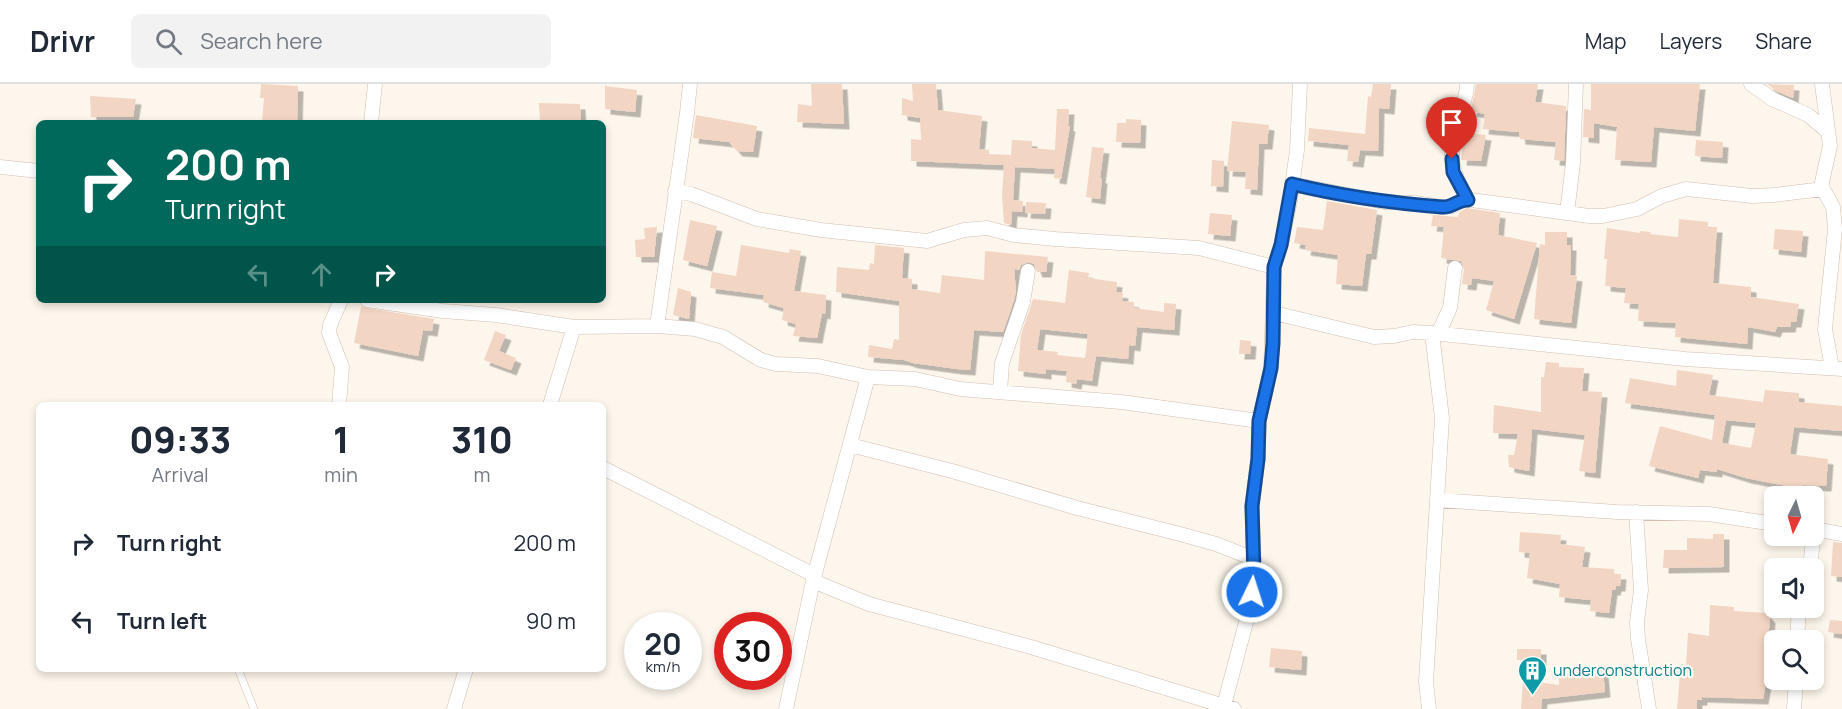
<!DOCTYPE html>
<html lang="en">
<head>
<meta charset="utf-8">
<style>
	body { margin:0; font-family:Manrope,sans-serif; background:#f2f2f3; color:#1f2937; height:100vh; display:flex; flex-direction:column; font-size:22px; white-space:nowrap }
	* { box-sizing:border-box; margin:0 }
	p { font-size:20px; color:#747a83 }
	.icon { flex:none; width:33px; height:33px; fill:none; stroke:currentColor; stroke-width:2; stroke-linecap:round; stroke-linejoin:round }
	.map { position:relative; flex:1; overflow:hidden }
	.panel { position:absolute; left:36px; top:318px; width:570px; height:270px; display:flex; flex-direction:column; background:#fff; border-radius:9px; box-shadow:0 3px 9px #0003 }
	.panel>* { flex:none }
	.guide { position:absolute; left:36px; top:36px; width:570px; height:183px; border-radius:9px; box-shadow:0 3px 9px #0003; background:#00695c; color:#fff; overflow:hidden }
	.needle { width:39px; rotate:185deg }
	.fabs { position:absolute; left:1764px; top:402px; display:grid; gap:12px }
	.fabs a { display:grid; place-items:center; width:60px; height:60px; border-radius:9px; background:#fff; box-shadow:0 3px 9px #0003; font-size:30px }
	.speed { position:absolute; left:624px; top:528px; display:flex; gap:12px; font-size:30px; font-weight:700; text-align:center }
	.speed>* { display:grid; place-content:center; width:78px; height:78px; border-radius:50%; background:#fff; box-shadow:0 3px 9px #0003; line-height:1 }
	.speed small { font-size:15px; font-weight:400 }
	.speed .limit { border:9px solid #d22; background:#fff; color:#111 }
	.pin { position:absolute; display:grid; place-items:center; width:51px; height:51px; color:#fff; margin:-62px -26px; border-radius:50% 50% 50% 0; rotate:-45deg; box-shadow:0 0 6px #0007 }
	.pin .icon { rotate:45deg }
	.me { position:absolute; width:66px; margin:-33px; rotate:4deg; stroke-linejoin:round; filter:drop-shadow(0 0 4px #0008) }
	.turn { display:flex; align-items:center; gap:21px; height:126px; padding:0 30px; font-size:27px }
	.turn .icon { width:78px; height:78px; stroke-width:2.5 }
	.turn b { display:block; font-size:42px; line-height:51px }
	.lanes { display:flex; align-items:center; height:57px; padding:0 30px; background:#0003; justify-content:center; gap:30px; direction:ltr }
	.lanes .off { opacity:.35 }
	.eta { display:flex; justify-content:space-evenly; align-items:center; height:102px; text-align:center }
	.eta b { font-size:36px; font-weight:800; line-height:42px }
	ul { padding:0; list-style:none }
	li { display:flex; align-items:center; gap:18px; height:78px; padding:0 30px }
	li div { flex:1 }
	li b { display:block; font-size:22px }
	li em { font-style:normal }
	header { display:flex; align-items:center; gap:36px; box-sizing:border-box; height:84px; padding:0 30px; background:#fff; border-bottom:2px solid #e0e1e3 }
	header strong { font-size:28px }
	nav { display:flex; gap:33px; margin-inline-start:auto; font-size:21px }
	.search { width:420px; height:54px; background:#f2f2f3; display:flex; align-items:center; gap:15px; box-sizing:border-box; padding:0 21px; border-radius:9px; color:#747a83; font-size:22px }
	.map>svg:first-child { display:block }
	.building { fill:#f3d5c3; fill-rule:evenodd; filter:url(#shadow) }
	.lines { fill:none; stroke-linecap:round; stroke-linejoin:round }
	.service-casing { stroke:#d1beb0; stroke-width:8 }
	.minor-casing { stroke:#d1beb0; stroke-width:15 }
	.service { stroke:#fff; stroke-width:7 }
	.minor { stroke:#fff; stroke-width:14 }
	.route-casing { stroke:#114b97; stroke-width:15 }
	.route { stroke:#1a73e8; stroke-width:10 }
	.labels { text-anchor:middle; stroke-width:4.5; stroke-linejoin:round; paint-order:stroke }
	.culture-label { font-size:16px; fill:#0d838f; stroke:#fffaf3; text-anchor:start }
</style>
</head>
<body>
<header>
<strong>Drivr</strong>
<div class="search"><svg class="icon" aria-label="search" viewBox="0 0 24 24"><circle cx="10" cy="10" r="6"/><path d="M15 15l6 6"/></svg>Search here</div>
<nav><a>Map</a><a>Layers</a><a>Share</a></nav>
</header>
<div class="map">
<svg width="1842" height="625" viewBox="0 0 1842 625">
	<defs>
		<filter id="shadow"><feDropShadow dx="5.5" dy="5.5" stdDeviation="0" flood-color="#0004"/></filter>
	</defs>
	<rect width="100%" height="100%" fill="#fdf6ec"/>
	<!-- building -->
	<path class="building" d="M261 0 298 2 297 39H262L264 14H260Z
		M811 0H842L844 40 797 38 798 20 812 22Z
		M912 0H936L938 26 982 32 979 65 989 66V70L1011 71 1012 56 1032 57V64L1055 66 1057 25H1069L1068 42H1070L1061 95 1054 94 1055 85 1015 83 1013 116 1023 117 1022 128 1012 127 1011 141 1004 139 1002 112 1004 81 911 77V55L921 56 920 34 902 31V14L913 17Z
		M1373 0H1391L1389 25 1379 24 1378 67 1360 66 1358 78 1347 77 1349 61 1308 57 1309 44 1365 50 1368 12 1371 13Z
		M1476 0H1538L1535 18 1566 22 1564 77 1554 76 1556 58 1520 55 1519 48 1483 45 1485 30 1471 27Z
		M1591 0H1700L1695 47 1654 43 1651 78 1615 76 1617 43 1594 39V54L1583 53 1584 25 1591 26Z
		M1767 0 1794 1 1793 14 1776 7Z
		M605 2 637 6 635 28 605 25Z
		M90 12 136 15 133 33H91Z
		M539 19 580 20 581 39H540Z
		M696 31 757 42 753 68 737 67 729 58 693 54Z
		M1126 35 1141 36 1140 59 1116 58 1117 39H1126Z
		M1232 37 1269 41 1267 60H1259L1257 106 1245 105 1246 88 1227 87Z
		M1464 49 1486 51 1481 77 1461 76Z
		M1696 56 1723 58 1722 74 1695 72Z
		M1092 63 1104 64 1100 94H1102L1100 115 1086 113Z
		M1212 76 1224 77 1223 103 1211 102Z
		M1327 117 1377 126 1371 170H1366L1362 202 1336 200 1338 171 1305 166 1306 161 1294 159 1297 143 1323 146Z
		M1026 118 1046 119 1045 130 1025 129Z
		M1466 124 1500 129 1498 151 1537 159 1514 235 1486 226 1494 197 1472 194 1471 201 1462 200 1464 185 1461 177 1441 174 1444 143 1431 142 1433 131 1458 133 1459 129Z
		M1210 129 1232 131 1230 152 1208 150Z
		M1679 135 1708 138V143H1717L1713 199 1751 203V213L1799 220 1796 238H1791L1790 243H1777L1775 248 1748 243 1747 260 1675 253 1676 239 1638 237 1639 220 1624 219 1626 204 1605 202 1607 175H1604L1607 144 1640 149V147L1651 148 1650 150 1678 153Z
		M690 136 717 142 707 182 683 176Z
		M657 143 654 173H636L635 156 645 155 644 144Z
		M1775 145 1803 147 1801 168 1773 165Z
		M1545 148H1567V161H1571L1570 191 1577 192 1571 239 1534 235 1540 160 1545 161Z
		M741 161 789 169 790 165 801 167 794 207 826 211 825 230 822 229 817 254 793 252 796 240 782 236 784 224 763 218 764 211 710 204 712 188 736 192Z
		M875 161 904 164 902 194 912 195V205L940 209 942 191 984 196 985 167 1048 173 1046 188H1037L1034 180 1029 178 1021 181 1019 186 1014 185 1016 207 1014 216 1003 248 974 246 970 286 957 285 913 279 904 276 868 273 869 261 892 265 894 255 899 256V217L836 208 837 183 869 186 870 179 874 180Z
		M1069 186 1089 189 1088 194 1117 198 1116 208 1123 209 1122 217 1134 218V224L1164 228V219L1176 220 1174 246 1137 243 1135 262 1129 261 1128 275 1096 272 1092 297 1077 295 1076 300 1066 298 1067 287 1046 285V290L1018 287 1021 251 1033 215 1065 219ZM1040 245 1088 250 1085 274 1057 271 1058 268 1037 266Z
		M678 204 691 208 689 235 673 231Z
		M361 223 434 235 432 247 423 246 418 272 354 259Z
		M495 247 506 251 499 267 516 274 511 286 484 276Z
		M1240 256 1251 257 1250 270H1239Z
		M1546 278 1559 279V283L1584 284 1582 307 1602 308 1595 389 1579 387 1585 351 1532 345 1529 387 1509 383 1508 371H1514L1518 350 1493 349 1494 321 1541 328V293H1544Z
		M1677 286 1713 291 1709 311 1763 318 1765 306 1799 309V318L1842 322V347L1794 343 1790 370 1828 375 1826 402 1803 401V412H1785L1787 402 1746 394 1717 385V388L1700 386 1698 394 1649 382 1660 342 1712 356 1715 331 1625 319 1630 294 1676 302ZM1726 336 1756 339 1751 364 1722 359Z
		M1520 448 1561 451 1560 460 1585 463 1582 483 1614 485V490H1621L1620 502H1616L1615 506H1612L1609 529 1590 527 1591 516 1559 513 1560 500 1527 494 1530 469 1519 468Z
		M1713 450H1724V483L1663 484 1664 466H1687V454L1713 455Z
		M1833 458 1842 459V493L1831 492Z
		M1710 521 1734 523V527L1766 529 1770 534 1765 587H1768L1763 615 1702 613V616H1697V625H1677L1681 580 1686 581 1688 549 1709 552Z
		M1830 536 1842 537V550L1828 548Z
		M1271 564 1302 567 1301 586 1269 583Z
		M1517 565H1541V576H1517Z
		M1603 586 1605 608 1542 615 1541 625H1521L1523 596 1559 601V589Z"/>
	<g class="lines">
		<defs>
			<path id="service" d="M238 585 254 625"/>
			<path id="minor" d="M1467 0C1467 13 1461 25 1458 37 1447 71 1451 86 1468 116
				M1751 0 1772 15 1808 31 1827 47
				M1822 0 1830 62 1822 98 1823 105 1833 123 1835 145 1825 245 1832 284
				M371 39 375 0
				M0 83 39 87
				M1292 100 1384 118 1415 119 1441 123 1453 122 1464 115 1589 132H1603L1637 125 1662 112 1686 105 1752 112 1774 111 1823 105
				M675 107 691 110 757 135 821 146 927 157 964 146 987 144 1014 151 1055 155 1199 164 1274 183
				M1567 129 1573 79 1576 0
				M367 216 443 227 496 231 574 243 657 242 695 245 723 253 761 276 776 280 818 282 868 293 915 295 960 305 1121 318 1259 337
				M1274 229 1374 253 1394 252 1413 248 1432 249 1685 275 1842 285
				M657 242 687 29 690 0
				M1438 250 1450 224 1455 184
				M1000 308 1002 279 1023 218 1028 187
				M339 321 342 283 329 249 330 241 341 216
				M550 321 574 243
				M850 361 952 387 1077 424 1180 450 1216 460 1254 475
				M603 384 814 491
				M1437 416 1617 428 1709 430 1774 440
				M1636 428 1641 506 1637 538 1638 555 1649 625
				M1814 445 1842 450
				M1810 484 1814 446
				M813 497 869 520 1031 563 1234 625
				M1797 556 1799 524
				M454 625 466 585
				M786 625 813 497 868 293
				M1223 625 1248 531 1254 491 1252 422 1258 375 1259 337 1271 284 1274 183 1281 161 1290 117 1297 66 1300 0
				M1429 625 1426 598 1442 334 1432 249
				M1794 625 1796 596"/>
		</defs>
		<!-- service casing -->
		<use href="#service" class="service-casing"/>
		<!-- minor casing -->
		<use href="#minor" class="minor-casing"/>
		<!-- service -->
		<use href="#service" class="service"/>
		<!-- minor -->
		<use href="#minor" class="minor"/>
	</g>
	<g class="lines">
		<defs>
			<path id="route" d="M1252 508 1254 491 1252 422 1258 375 1259 337 1271 284 1273 259 1274 183 1281 161 1292 100C1341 112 1391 119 1442 123 1453 124 1458 115 1468 116L1453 88 1452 75"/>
		</defs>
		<!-- route casing -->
		<use href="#route" class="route-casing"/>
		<!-- route -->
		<use href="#route" class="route"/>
	</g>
	<!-- icons -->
	<defs>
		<symbol id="building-pin" viewBox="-11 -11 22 30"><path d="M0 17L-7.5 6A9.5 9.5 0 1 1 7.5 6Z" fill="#0f9aa8" stroke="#fffaf3"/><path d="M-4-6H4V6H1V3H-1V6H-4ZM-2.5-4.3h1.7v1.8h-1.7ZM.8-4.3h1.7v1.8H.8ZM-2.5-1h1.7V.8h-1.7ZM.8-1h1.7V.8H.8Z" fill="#fff"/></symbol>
	</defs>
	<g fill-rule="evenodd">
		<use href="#building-pin" x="1516" y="570" width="33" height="45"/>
	</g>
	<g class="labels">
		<!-- culture labels -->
		<g class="culture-label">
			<text x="1553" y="592">underconstruction</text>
		</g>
	</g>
</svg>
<div class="fabs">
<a><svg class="needle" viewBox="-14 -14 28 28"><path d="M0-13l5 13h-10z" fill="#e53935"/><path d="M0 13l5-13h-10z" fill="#747a83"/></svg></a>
<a><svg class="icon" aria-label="sound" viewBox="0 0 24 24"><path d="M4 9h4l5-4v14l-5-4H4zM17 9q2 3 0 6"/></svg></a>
<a><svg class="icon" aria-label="search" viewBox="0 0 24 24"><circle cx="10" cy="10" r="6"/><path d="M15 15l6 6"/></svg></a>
</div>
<div class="speed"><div>20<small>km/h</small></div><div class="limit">30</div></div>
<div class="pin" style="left:1452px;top:75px;background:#d93025"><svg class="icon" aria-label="arrive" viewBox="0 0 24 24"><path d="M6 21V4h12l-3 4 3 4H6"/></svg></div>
<svg class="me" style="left:1252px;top:508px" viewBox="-20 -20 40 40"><circle r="17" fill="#1a73e8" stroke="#fff" stroke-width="3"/><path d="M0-11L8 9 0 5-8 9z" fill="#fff"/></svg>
<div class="guide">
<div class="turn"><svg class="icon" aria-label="right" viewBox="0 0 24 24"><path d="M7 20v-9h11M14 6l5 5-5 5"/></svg><div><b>200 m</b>Turn right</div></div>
<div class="lanes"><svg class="icon off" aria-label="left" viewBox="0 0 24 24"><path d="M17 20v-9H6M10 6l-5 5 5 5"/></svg><svg class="icon off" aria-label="ahead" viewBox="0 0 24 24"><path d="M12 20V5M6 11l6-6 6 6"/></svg><svg class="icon" aria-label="right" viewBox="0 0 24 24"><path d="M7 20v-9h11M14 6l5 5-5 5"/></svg></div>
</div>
<section class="panel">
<div class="eta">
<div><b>09:33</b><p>Arrival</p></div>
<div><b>1</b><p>min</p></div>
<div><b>310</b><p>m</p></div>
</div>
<ul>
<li><svg class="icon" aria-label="right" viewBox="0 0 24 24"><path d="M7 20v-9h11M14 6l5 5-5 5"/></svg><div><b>Turn right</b></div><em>200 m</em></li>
<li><svg class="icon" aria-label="left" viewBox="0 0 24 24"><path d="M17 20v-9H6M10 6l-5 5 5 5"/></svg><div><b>Turn left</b></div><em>90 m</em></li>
</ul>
</section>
</div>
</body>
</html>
